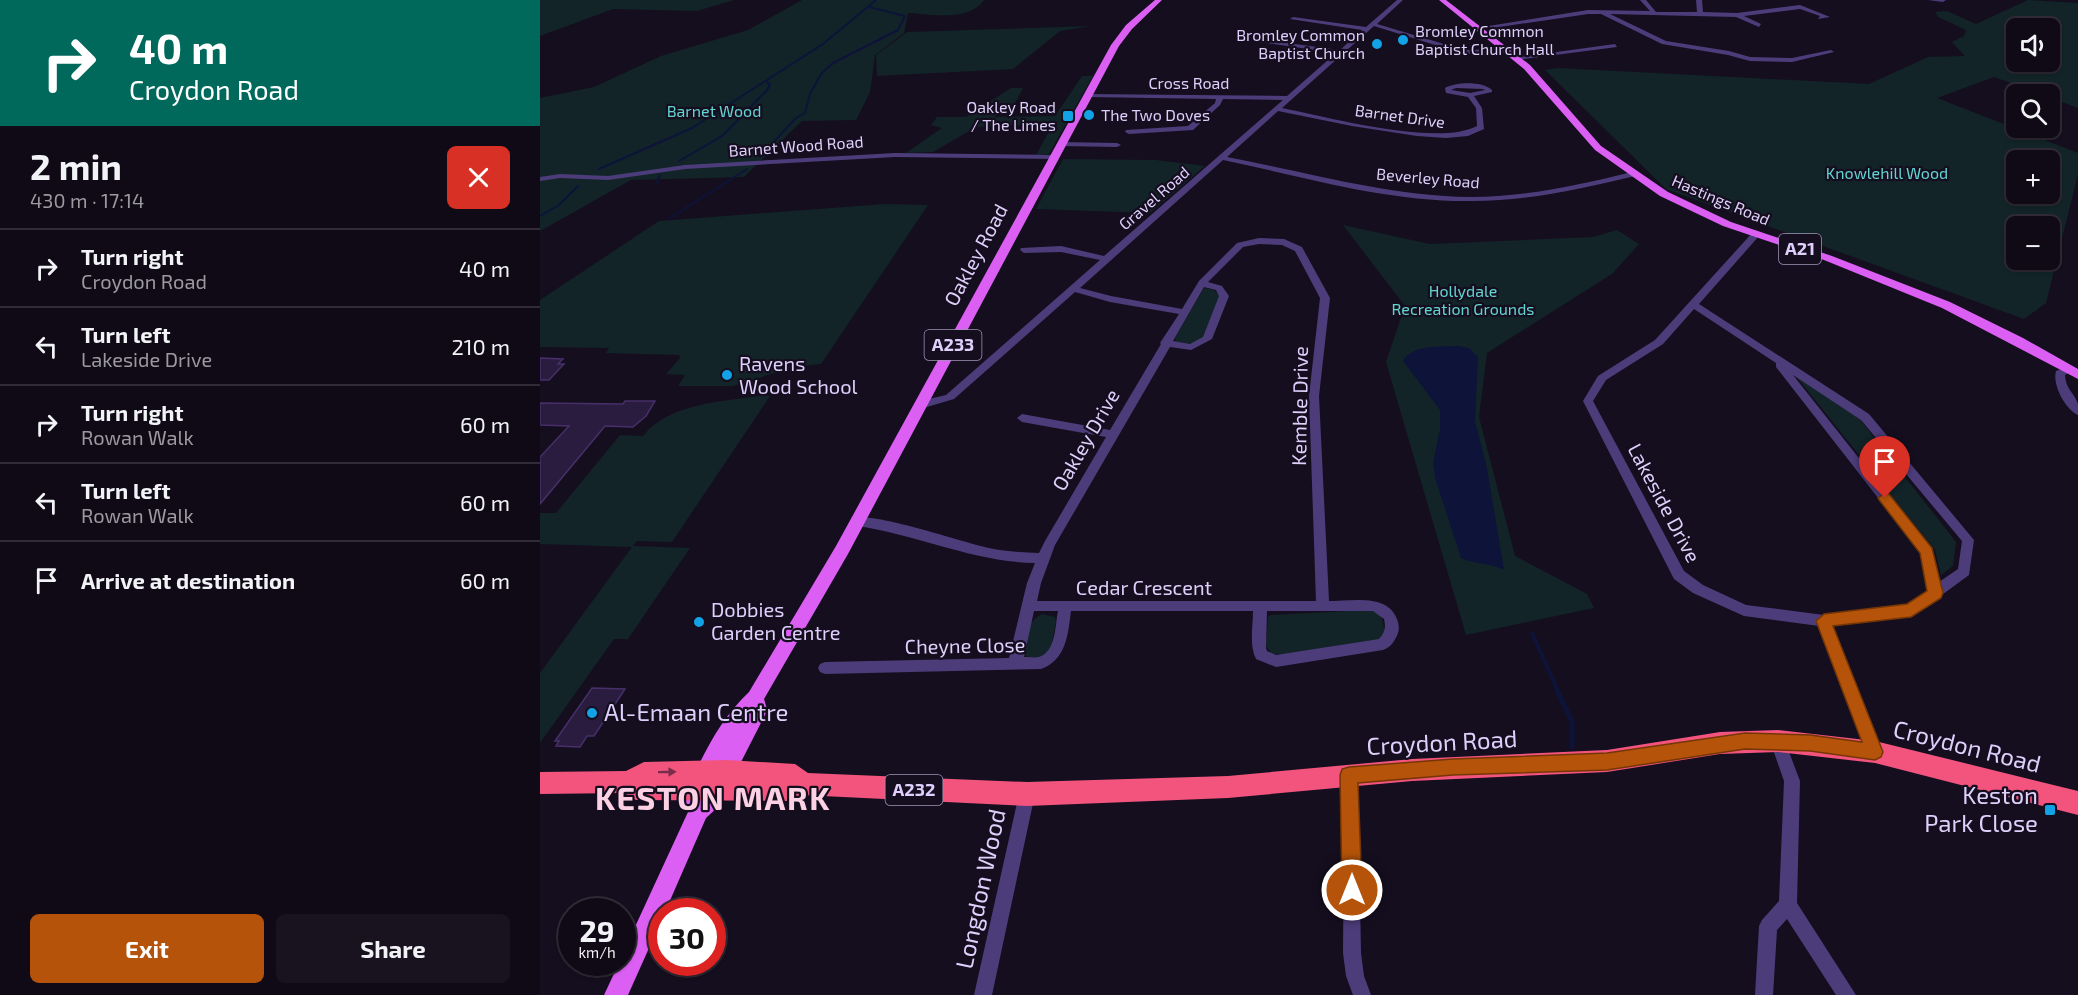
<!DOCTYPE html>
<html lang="en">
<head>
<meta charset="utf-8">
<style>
	body { margin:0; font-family:"Exo 2",sans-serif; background:#191320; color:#f1f3f6; height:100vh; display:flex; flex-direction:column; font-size:22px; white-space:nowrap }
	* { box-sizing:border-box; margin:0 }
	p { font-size:20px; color:#9c9aa1 }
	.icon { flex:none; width:33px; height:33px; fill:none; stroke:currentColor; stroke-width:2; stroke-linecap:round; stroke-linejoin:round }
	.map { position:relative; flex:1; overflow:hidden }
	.panel { display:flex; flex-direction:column; background:#100a17; width:540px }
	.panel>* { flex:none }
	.top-card { background:#00695c; color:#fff; overflow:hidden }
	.tools { position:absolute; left:1466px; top:18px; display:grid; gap:12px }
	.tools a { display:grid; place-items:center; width:54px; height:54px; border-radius:9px; background:#100a17; box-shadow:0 2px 4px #0004,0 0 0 2px #302b36; font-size:30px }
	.speed { position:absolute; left:18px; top:898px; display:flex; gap:12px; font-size:30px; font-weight:700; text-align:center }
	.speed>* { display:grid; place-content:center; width:78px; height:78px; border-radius:50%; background:#100a17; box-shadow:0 2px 4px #0004,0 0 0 2px #302b36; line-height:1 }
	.speed small { font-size:15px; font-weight:400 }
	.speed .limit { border:9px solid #d22; background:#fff; color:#111 }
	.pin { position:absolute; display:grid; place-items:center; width:51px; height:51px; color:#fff; margin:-62px -26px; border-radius:50% 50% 50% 0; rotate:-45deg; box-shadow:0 0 6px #0007 }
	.pin .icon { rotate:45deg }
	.me { position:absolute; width:66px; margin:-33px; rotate:0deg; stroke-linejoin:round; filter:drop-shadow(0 0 4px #0008) }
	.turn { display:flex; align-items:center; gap:21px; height:126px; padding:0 30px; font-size:27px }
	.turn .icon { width:78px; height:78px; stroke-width:2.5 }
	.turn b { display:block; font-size:42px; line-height:51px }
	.round { display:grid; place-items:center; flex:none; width:63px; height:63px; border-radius:9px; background:#191320 }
	.overview { display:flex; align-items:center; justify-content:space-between; height:102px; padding:0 30px }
	h1 { font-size:36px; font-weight:700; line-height:45px }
	.cta { display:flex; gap:12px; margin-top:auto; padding:12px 30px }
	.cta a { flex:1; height:69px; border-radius:9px; background:#b45309; color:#fff; font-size:24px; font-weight:700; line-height:69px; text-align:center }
	.cta a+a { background:#191320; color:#f1f3f6 }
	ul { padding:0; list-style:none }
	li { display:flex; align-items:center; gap:18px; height:78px; padding:0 30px; border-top:2px solid #302b36 }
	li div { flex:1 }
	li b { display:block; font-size:22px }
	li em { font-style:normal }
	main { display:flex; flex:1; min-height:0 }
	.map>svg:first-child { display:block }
	.green { fill:#122428; fill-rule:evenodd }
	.water { fill:#0d1339 }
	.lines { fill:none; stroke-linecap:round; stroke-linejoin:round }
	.stream-far2 { stroke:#0d1339; stroke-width:2 }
	.stream-far1 { stroke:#0d1339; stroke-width:4 }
	.stream { stroke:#0d1339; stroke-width:5 }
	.building { fill:#2a1c3e; stroke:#472f69; stroke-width:1.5 }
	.street { fill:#4c3d7a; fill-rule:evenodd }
	.primary { fill:#db5ff3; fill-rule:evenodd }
	.highway { fill:#f2547e; fill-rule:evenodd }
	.oneway { fill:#782e4a }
	.route { fill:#b45309; stroke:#753606; stroke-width:1.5 }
	.poi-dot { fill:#11a3e6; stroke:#150e1f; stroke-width:2 }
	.labels { text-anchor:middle; stroke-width:4.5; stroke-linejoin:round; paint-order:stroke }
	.far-poi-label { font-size:16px; fill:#decffb; stroke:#150e1f; text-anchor:start }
	.far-street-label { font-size:16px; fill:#decffb; stroke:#150e1f }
	.far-park-label { font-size:16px; fill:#62d5d1; stroke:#150e1f }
	.shield { fill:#150e1f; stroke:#a295b9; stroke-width:1.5 }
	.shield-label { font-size:18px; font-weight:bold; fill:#decffb }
	.street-label { font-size:20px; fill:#decffb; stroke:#150e1f }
	.poi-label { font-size:20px; fill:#decffb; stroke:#150e1f; text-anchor:start }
	.near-poi-label { font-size:24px; fill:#decffb; stroke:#150e1f; text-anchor:start }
	.near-street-label { font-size:24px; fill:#decffb; stroke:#150e1f }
	.near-district-label { font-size:32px; font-weight:bold; letter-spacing:1.5px; fill:#fcd1e3; stroke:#150e1f }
</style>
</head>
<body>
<main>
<section class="panel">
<div class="top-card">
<div class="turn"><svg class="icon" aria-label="right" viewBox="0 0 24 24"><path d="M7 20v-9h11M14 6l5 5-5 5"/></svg><div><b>40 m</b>Croydon Road</div></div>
</div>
<div class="overview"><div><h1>2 min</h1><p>430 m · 17:14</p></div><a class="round" style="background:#d93025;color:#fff"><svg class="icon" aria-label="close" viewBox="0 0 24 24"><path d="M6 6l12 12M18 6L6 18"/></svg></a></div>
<ul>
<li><svg class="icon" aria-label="right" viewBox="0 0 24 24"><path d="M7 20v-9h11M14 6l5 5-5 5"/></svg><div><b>Turn right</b><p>Croydon Road</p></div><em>40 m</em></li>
<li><svg class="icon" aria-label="left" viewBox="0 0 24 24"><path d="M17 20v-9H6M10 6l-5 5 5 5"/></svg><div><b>Turn left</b><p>Lakeside Drive</p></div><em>210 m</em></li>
<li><svg class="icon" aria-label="right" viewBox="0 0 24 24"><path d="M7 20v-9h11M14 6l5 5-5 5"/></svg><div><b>Turn right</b><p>Rowan Walk</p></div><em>60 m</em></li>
<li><svg class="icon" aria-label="left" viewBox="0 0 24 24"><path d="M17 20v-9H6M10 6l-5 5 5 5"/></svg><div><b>Turn left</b><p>Rowan Walk</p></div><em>60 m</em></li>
<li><svg class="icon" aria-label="arrive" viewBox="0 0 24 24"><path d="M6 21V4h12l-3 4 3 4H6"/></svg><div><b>Arrive at destination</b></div><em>60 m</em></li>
</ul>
<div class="cta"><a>Exit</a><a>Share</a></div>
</section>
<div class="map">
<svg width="1538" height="995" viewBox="0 0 1538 995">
	<rect width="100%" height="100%" fill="#150e1f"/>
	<!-- green -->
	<path class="green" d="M0 0H194L157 11 73 9 0 36Z
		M262 0H444C429 22 391 14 368 13L364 33 335 55 330 92 316 120 262 121 204 177 91 180 0 231V98L54 87 121 56 208 30Z
		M1488 0 1538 3V108L1509 97V94H1502L1454 77 1397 98 1538 153V174L1506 303 1484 319 1126 189 1005 70 1018 68 1329 84 1388 57 1425 56 1412 42 1424 36 1426 30 1398 17 1395 12 1407 11 1436 24ZM1476 28H1509V62H1476ZM1476 160H1509V194H1476ZM1476 226H1509V260H1476Z
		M551 26 520 31 473 69 337 76 336 55 367 32Z
		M542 76H553L509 154 496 155 513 124 436 127 393 152 366 153 402 128 391 125 397 117H426L471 88H483L475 103 454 117 515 116Z
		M523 159 616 160 665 166 610 213 496 209Z
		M345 204 388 205 281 364 253 367 193 386H138L145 375 126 374 140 358 139 355 66 353 69 348 0 347V300L119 221Z
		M803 225 890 244 1053 237 1077 230 1099 244 1072 274 947 353 939 417 975 556 1047 594 1054 608 926 635 846 362 865 306Z
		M664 288 674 290 680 295 662 340 652 344 636 342 635 338Z
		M1255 375 1318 417 1416 542 1413 566 1401 575 1395 550Z
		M224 395 230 396 132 542 97 541 93 546 150 548 88 639H74L0 743V673L92 547 0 544V513H16L80 435 103 436C130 402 184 402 224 395Z
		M828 610 840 612 845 631 840 639 744 654H732L726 646 728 616 731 615Z
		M503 614 515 617 516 621 511 648 503 657 492 659 486 656C482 643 488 618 503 614Z"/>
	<!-- water -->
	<path class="water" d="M918 346 929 348 938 357 935 421 947 468 964 570C949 562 936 565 921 558L895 478 893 463 900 429V410L863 361C872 344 901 347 918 346Z"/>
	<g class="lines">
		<!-- stream-far2 -->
		<path class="stream-far2" d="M220 157 256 118 265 113 270 94 281 74 293 63 358 30 365 16 329 7
			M139 161 182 136 227 90 230 85 227 82
			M59 169 152 128 283 44 336 0
			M116 183 120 175
			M0 216 19 205 38 186
			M130 218 207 169"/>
		<!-- stream-far1 -->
		<path class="stream-far1" d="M992 633 1018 691"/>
		<!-- stream -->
		<path class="stream" d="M1017 690 1032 722V747"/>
	</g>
	<!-- building -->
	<path class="building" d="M0 358 23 359 18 364H24L9 380H0Z
		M85 401H115L106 416 93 427 65 426 0 504V457L29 426 0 425V403L83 404Z
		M52 688 85 689 54 736H47L40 747 16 746 19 741H15Z"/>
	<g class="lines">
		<!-- street -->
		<path class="street" d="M857 0H863L837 24 924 50 968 49 971 51 968 53 924 54 834 26 742 108C787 117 898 147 937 126L936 108 928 97 906 93 905 88C916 82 942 81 952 90V92L934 96 942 108 944 129 928 136 906 138 877 136 812 126 738 111 687 157C767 172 847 196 930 197 985 197 1039 185 1092 172H1095V176C1041 189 987 201 932 201 847 202 765 177 683 160L540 288 571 296 642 309 659 281 697 243 719 238 744 239 762 247 790 298 779 396 789 601C809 601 844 594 855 615 858 620 860 627 858 633 855 641 851 647 843 650L736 667 716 659C709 645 713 627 713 611H531C528 635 526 660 501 669L285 674 280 672 278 668 280 664 285 662 469 658 487 583 495 563C434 562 378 535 318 526L314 524 312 521 314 518C334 512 422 542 449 548 466 552 482 552 499 553L505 541 566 437 482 422 477 418 482 414 570 430 621 344 620 343 639 314 570 302 535 292 414 399 380 409 375 405 376 402 406 395 560 260 521 252 484 253 480 250 481 248 521 246 564 256 743 100 683 99 680 105 653 130 589 134 585 132 586 130 648 126 675 103 676 99 548 97 545 95 546 94 747 96 796 53 719 42 717 39 800 50 822 30 750 19 753 17 826 27ZM916 88 943 89 945 90 930 93 911 90ZM719 244 742 245 755 251 780 298 769 396 776 601H497L501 583 515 545 630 347 651 350 672 339 689 296 682 286 668 282 703 247ZM664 287 676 290 679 296 663 337 650 344 633 341ZM494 611H518C515 625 516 652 499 657 495 658 488 657 484 657ZM727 611H833L844 619C846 627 845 633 839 639L736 655 727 651 726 648Z
			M1100 0H1106L1116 12H1157L1156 0H1162L1163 12 1197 13 1260 5 1290 17 1278 19 1280 16 1260 9 1204 16 1221 24 1219 27 1196 17 1070 14 1126 41 1189 51 1210 57 1252 58 1291 50 1294 52 1252 62 1210 61 1188 55 1122 44 1061 14H1048L939 30 936 28 1048 10 1110 11Z
			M1388 0H1406L1403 2Z
			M1075 44 1077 47 976 60 973 58Z
			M519 142 577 143 581 145 577 147 522 146 518 144Z
			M355 153 515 155 519 157 515 159 355 157 145 169 68 180 20 178 0 181V177L20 174 68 176 145 165Z
			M1216 231 1220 234 1219 236 1159 304 1329 414 1434 540 1429 575 1376 614 1293 626 1343 752 1340 757 1335 759 1330 757 1327 752 1279 626 1204 616 1153 593 1134 579 1043 401 1058 376 1115 340 1213 232ZM1154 309 1236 363V367L1381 553 1388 590 1368 605 1284 615 1206 605 1163 585 1144 571 1053 401 1066 380 1123 344ZM1253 375 1321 420 1422 541 1418 569 1399 582 1391 549Z
			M1529 366 1534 369 1525 375C1526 390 1534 392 1538 404 1538 407 1538 411 1538 415 1525 409 1512 384 1516 371Z
			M1238 734 1243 736 1260 781 1257 903 1316 995H1296L1247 919 1237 930 1233 995H1215L1219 926 1222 920 1239 901 1244 781 1230 741 1233 736Z
			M809 768 815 770 818 792 821 953 824 976 831 995H813L806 976 803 953 804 825 801 775 803 770Z
			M487 786 493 789 495 794 452 995H434L479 794 481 789Z"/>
		<!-- primary -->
		<path class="primary" d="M615 0H622L592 29 579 46 308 554 224 699 227 709 225 715 178 807 166 818 125 912H122V919L88 995H64L79 963H82V955L148 812 143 800C159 762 178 721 209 692L296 546 571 45 586 25Z
			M899 0H906L990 65 1061 146 1128 192 1191 222 1292 256 1410 302 1483 338 1538 369V379L1402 308 1284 260 1183 226 1120 196 1055 150 984 69Z"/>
		<!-- highway -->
		<path class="highway" d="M1238 730 1335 741 1538 791V815L1335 763 1238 752 1180 754 1067 772 872 781 688 798 487 806 262 795 247 801 96 800 84 793 0 794V772L86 771 104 762 186 760 255 764 268 773 487 782 688 776 872 759 1067 750 1180 732Z"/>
	</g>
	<!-- one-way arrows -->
	<defs><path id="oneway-solid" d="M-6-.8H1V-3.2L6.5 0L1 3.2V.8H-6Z" transform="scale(1.5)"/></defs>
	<use class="oneway" href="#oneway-solid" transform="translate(127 772) rotate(-1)"/>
	<!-- route -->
	<path class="route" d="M1345 493 1349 494 1392 548 1403 593 1401 598 1371 617 1293 626 1343 752 1341 757 1335 760 1270 751 1205 749 1067 770 913 775 818 783 822 890 819 897 812 900 805 897 802 890 800 775 802 769 809 767 913 759 1067 753 1205 733 1270 735 1322 742 1276 621 1284 614 1367 604 1387 591 1380 553 1340 501 1338 498Z"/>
	<!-- markers -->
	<g class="poi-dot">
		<circle cx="863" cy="40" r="6"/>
		<circle cx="837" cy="44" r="6"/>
		<circle cx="549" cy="115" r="6"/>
		<rect x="522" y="110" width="12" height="12" rx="3"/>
		<circle cx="187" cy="375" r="6"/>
		<circle cx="159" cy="622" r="6"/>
		<circle cx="52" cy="713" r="6"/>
		<rect x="1504" y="804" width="12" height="12" rx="3"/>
	</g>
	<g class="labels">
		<!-- far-poi labels -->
		<g class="far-poi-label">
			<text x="875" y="37">Bromley Common<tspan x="875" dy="18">Baptist Church Hall</tspan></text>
			<text x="825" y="41" text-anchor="end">Bromley Common<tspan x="825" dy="18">Baptist Church</tspan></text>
			<text x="516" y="113" text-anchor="end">Oakley Road<tspan x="516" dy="18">/ The Limes</tspan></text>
			<text x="561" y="121">The Two Doves</text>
		</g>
		<!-- far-street labels -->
		<g class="far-street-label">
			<text x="649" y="89">Cross Road</text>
			<text transform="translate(860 116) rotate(8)" y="6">Barnet Drive</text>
			<text transform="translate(256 146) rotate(-4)" y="6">Barnet Wood Road</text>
			<text transform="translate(888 178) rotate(5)" y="6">Beverley Road</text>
			<text transform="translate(614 198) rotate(-41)" y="6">Gravel Road</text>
			<text transform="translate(1181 200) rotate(23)" y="6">Hastings Road</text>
		</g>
		<!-- far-park labels -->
		<g class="far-park-label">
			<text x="174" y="117">Barnet Wood</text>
			<text x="1347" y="179">Knowlehill Wood</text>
			<text x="923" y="297">Hollydale<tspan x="923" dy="18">Recreation Grounds</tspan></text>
		</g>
		<!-- shield labels -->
		<g class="shield">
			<rect x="1239" y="234" width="42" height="30" rx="4.5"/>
			<rect x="384.5" y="330" width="57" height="30" rx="4.5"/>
			<rect x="345.5" y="775" width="57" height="30" rx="4.5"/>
		</g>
		<g class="shield-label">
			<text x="1260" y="255">A21</text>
			<text x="413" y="351">A233</text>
			<text x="374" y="796">A232</text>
		</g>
		<!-- street labels -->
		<g class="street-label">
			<text transform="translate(436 255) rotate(-62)" y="7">Oakley Road</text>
			<text transform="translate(760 406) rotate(-89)" y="7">Kemble Drive</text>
			<text transform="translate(546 440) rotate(-60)" y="7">Oakley Drive</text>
			<text transform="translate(1124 503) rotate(62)" y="7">Lakeside Drive</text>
			<text x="604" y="595">Cedar Crescent</text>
			<text transform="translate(425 646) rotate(-1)" y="7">Cheyne Close</text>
		</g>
		<!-- poi labels -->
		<g class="poi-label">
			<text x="199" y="371">Ravens<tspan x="199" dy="23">Wood School</tspan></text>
			<text x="171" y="617">Dobbies<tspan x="171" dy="23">Garden Centre</tspan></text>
		</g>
		<!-- near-poi labels -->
		<g class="near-poi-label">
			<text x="64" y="721">Al-Emaan Centre</text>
			<text x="1498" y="804" text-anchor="end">Keston<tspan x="1498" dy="28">Park Close</tspan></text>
		</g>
		<!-- near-street labels -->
		<g class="near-street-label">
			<text transform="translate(902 743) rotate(-3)" y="8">Croydon Road</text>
			<text transform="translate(1427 747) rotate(14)" y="8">Croydon Road</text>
			<text transform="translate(441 889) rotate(-78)" y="8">Longdon Wood</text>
		</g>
		<!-- near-district labels -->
		<g class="near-district-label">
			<text x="173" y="810">KESTON MARK</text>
		</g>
	</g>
</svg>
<div class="tools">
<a><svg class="icon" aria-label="sound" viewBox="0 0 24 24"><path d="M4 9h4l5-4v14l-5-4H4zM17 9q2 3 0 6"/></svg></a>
<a><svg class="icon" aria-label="search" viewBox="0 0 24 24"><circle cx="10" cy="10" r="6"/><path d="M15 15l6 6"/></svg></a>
<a>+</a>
<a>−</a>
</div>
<div class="speed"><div>29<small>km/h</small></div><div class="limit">30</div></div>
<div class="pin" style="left:1345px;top:498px;background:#d93025"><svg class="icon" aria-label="arrive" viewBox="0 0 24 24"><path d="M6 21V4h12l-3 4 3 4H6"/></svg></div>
<svg class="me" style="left:812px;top:890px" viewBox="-20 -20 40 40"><circle r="17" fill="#b45309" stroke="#fff" stroke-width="3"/><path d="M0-11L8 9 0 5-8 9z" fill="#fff"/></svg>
</div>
</main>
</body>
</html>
